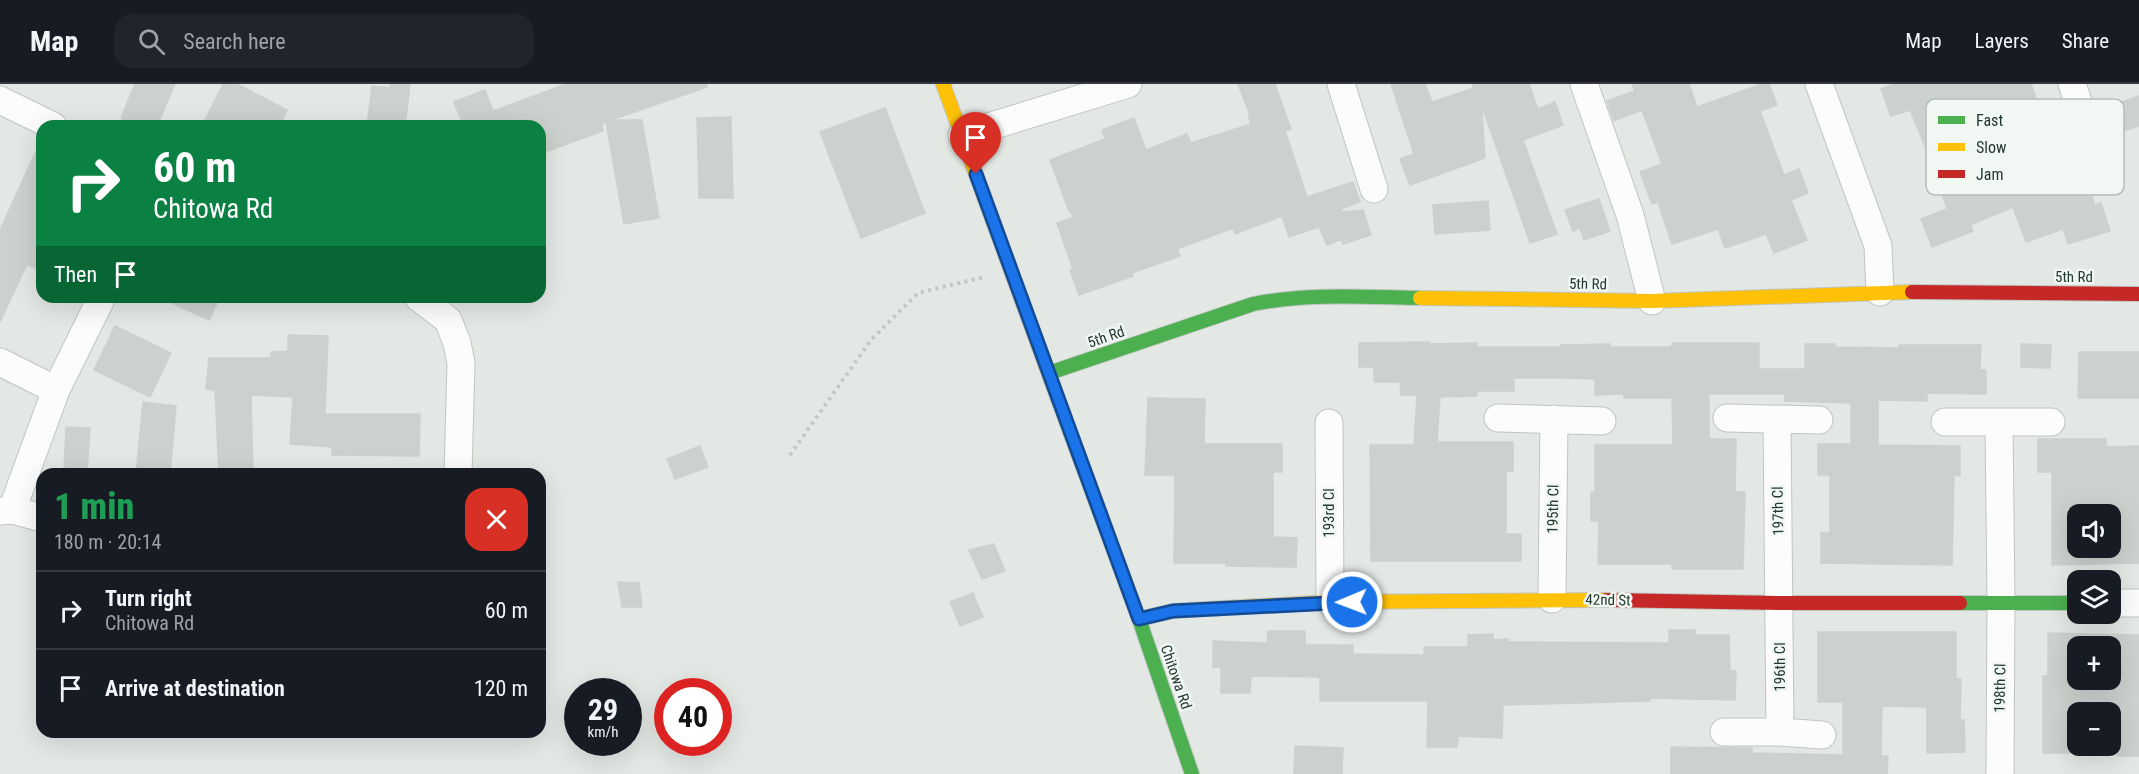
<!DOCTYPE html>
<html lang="en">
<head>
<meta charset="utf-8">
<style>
	body { margin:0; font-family:"Roboto Condensed",sans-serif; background:#20242c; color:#f1f3f6; height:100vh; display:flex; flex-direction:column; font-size:22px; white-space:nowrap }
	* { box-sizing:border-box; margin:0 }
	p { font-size:20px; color:#9ea1a6 }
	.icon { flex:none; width:33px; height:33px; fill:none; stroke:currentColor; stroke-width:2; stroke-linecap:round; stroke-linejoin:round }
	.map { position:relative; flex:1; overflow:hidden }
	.panel { position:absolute; left:36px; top:384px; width:510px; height:270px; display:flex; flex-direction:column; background:#171b24; border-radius:18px; box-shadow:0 6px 24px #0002 }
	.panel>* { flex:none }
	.guide { position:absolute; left:36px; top:36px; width:510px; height:183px; border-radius:18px; box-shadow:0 6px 24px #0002; background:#0b8043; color:#fff; overflow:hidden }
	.tools { position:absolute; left:2067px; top:420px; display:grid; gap:12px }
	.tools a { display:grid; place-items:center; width:54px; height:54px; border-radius:12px; background:#171b24; box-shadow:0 6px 24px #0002; font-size:30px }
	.speed { position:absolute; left:564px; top:594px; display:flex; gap:12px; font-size:30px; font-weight:700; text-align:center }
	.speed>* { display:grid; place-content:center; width:78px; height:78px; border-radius:50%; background:#171b24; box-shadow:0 6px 24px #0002; line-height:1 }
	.speed small { font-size:15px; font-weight:400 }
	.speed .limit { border:9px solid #d22; background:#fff; color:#111 }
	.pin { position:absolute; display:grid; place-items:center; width:51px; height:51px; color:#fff; margin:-62px -26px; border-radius:50% 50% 50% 0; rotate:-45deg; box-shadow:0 0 6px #0007 }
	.pin .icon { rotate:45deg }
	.me { position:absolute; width:66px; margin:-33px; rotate:269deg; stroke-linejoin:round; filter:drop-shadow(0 0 4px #0008) }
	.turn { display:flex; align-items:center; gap:21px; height:126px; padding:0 18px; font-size:27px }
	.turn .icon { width:78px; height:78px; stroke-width:2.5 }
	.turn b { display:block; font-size:42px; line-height:51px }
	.then { display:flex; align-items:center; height:57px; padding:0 18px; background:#0003; gap:12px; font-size:22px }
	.round { display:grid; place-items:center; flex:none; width:63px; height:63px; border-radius:18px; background:#20242c }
	.headline { display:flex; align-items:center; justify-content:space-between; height:102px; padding:0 18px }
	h1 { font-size:36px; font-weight:800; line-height:45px; color:#1e9e55 }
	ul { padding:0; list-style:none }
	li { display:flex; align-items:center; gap:18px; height:78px; padding:0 18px; border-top:2px solid #363941 }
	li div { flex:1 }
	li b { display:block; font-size:22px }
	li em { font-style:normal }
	header { display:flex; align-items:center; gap:36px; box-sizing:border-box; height:84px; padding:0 30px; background:#171b24; border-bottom:2px solid #363941 }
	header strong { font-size:28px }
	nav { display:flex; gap:33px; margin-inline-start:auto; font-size:21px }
	.search { width:420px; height:54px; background:#20242c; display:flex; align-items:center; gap:15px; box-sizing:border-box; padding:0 21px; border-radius:18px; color:#9ea1a6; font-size:22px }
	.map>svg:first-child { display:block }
	.building { fill:#ccd1ce; stroke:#ccd1ce; stroke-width:1.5; fill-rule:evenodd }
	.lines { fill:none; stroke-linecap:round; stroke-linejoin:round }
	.street-casing { stroke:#c0c5c2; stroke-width:29 }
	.fast-casing { stroke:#c0c6c2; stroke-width:16 }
	.slow-casing { stroke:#c0c6c2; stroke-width:16 }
	.jam-casing { stroke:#c0c6c2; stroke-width:16 }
	.path { stroke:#c0c8c4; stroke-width:4; stroke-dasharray:3 4.5; stroke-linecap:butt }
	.street { stroke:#fbfcfb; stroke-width:27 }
	.fast { stroke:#4caf50; stroke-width:14 }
	.slow { stroke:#ffc107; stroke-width:14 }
	.jam { stroke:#c62828; stroke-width:14 }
	.route-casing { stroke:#114b97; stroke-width:15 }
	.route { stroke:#1a73e8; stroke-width:10 }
	.labels { text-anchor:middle; stroke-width:5; stroke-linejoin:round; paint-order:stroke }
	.street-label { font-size:15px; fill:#243930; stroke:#f1f7f3 }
	.key { fill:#f1f7f3; stroke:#b4beb8; stroke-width:1.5 }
	.key-label { font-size:16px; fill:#243930 }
</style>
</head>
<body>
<header>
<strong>Map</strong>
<div class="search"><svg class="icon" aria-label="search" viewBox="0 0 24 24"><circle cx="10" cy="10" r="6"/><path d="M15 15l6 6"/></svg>Search here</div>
<nav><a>Map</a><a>Layers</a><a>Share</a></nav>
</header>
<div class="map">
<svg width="2139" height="690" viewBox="0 0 2139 690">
	<rect width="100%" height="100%" fill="#e3e8e5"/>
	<!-- building -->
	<path class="building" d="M135 0H175L157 42H139L121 34Z
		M223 0H237L287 26 280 42H202Z
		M390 0H410L405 42H367L372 2 390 4Z
		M566 0H706L707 3 611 36H642L659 134 624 140 606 38 602 40 603 47 540 70V42H459L458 39 462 38 454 18 485 6 493 27Z
		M1238 0H1275L1291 45 1285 47 1307 113 1353 98 1360 118 1341 125 1342 128 1363 126 1371 151 1343 160 1342 155 1327 161 1319 143 1289 153 1282 132 1235 150 1233 144 1177 165 1180 172 1132 189 1133 192 1079 211 1070 186 1073 185 1057 139 1074 133 1068 125 1050 76 1105 55 1102 46 1134 34 1146 66 1187 50 1191 59 1251 40 1248 32 1250 31Z
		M1391 0H1425L1432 18 1474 4 1472 0H1529L1538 25 1555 18 1563 41 1523 56 1557 150 1530 159 1484 28 1482 29 1485 74 1410 101 1400 75 1414 70Z
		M1632 0H1689L1697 23 1762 0H1769L1777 21 1760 27 1784 91 1799 85 1808 109 1791 116 1807 156 1774 169 1766 150 1725 164 1718 145 1672 160 1658 118 1652 120 1640 88 1662 80 1642 26 1614 37 1607 17 1635 7Z
		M1895 0H2031L2040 26 1964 53 1977 91 2025 73 2033 97 2081 81 2095 121 2101 119 2110 147 2068 160 2063 145 2026 158 2013 123 1970 141 1973 147 1932 163 1921 135 1947 125 1927 67 1910 26 1891 32 1881 5Z
		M2139 12V42L2121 48 2111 22Z
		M885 24 925 129 861 154 820 48Z
		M731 33 733 114H699L697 34Z
		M42 54V188L27 180 0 238V146Z
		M1599 115 1610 147 1584 156 1580 144 1573 147 1565 126Z
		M1488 117 1490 146 1435 150 1433 121Z
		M159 213H220L209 236Z
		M115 242 171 269 150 313 94 286Z
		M288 251 328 252 325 330H420L419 372 332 371V363L290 360 293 313 251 311 253 390H219L215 306 206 305 209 274H271V268L288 267Z
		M1429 258V260L1477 259V263H1561V261L1610 260V263H1672V259H1759V285H1805V260H1835V263L1899 264V261H1981L1980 286H1986V310L1927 309V317L1878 316V361L1960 362V392L1954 391 1952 481 1821 479V449H1830V391H1818V360H1851V319L1785 317V310H1709V355H1736L1735 408H1745L1743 485H1672V480H1598L1599 437H1591V408H1595V361H1673L1672 314H1624V310L1595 311V295L1562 294H1514V307H1477V312L1440 313 1437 358H1513V387H1506V450H1521V477H1371L1370 361H1414L1417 311H1401L1400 298H1374V283H1359V259Z
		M2021 260 2051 261 2050 284 2021 283Z
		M2079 268H2139V314H2078Z
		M1148 314 1205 315 1204 360H1282V388H1273V453L1297 454 1296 483 1226 482V479H1174L1175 391H1145Z
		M143 318 176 322 170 390H136Z
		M66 343 90 344 87 389 64 388Z
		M2038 355H2106V363L2139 362V479L2052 481V388H2038ZM2078 430H2110V464H2078Z
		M700 362 708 383 675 395 667 375Z
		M994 460 1005 487 982 495 969 466Z
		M618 498 639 499 642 523H622Z
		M973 509 983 533 960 542 950 518Z
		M1669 546H1695V551H1729L1730 587H1736L1735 616 1650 614V617L1503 621 1502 654 1458 652 1457 663H1427L1428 617H1320V593L1251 592 1250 609H1221V583H1213V557L1267 559 1268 547H1305V561H1353V570L1424 571V563H1468V551L1493 550V556L1508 555V558L1669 559Z
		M1818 548H1956V595H1961L1960 636H1964L1965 668 1927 669V623L1882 622 1881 672H1888L1887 690H1671V663L1752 664V669L1843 671V618H1818Z
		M2048 549 2139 551V672H2117V622L2078 621V669H2043V592H2048ZM2078 562H2110V596H2078Z
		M1295 662 1343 664 1342 690H1294Z"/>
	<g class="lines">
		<defs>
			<path id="street" d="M1341 0 1374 105
				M1584 0 1630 131 1652 217
				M1819 0 1878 162 1880 208
				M2072 0 2104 94
				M0 16 53 42
				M962 51 1128 0
				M418 213 448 236 457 259 461 279 458 390
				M0 278 56 306
				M1498 334 1602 337
				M1727 334 1819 336
				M1777 335 1780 648
				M1945 338H2051
				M1999 338 2001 518 2000 690
				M1329 339 1330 518
				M12 426 56 306 102 213
				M0 427 12 426 42 434
				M1552 515 1554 335
				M2110 519H2139
				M1724 648H1780L1822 651"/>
			<path id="fast" d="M1049 289 1253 220C1308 209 1364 213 1420 214
				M1051 296 1139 535 1192 690
				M1960 519H2078"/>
			<path id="slow" d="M943 0 1051 296
				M1420 214 1652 217 1912 208
				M1139 535 1173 527 1330 518 1606 516"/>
			<path id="jam" d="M1912 208 2139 210
				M1606 516 1780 519H1960"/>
		</defs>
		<!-- street casing -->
		<use href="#street" class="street-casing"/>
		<!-- fast casing -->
		<use href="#fast" class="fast-casing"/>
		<!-- slow casing -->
		<use href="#slow" class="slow-casing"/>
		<!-- jam casing -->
		<use href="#jam" class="jam-casing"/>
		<!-- path -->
		<path class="path" d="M790 371 871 256 918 209 984 193"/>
		<!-- street -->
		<use href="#street" class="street"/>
		<!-- fast -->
		<use href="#fast" class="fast"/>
		<!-- slow -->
		<use href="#slow" class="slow"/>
		<!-- jam -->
		<use href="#jam" class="jam"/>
	</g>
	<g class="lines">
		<defs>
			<path id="route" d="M976 90 1139 535 1173 527 1352 518"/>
		</defs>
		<!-- route casing -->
		<use href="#route" class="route-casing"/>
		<!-- route -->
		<use href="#route" class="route"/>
	</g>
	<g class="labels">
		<!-- street labels -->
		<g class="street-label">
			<text x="2074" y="198">5th Rd</text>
			<text transform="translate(1588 200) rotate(1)" y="5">5th Rd</text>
			<text transform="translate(1106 253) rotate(-19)" y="5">5th Rd</text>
			<text transform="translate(1553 425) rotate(-89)" y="5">195th Cl</text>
			<text transform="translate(1778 427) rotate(-91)" y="5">197th Cl</text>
			<text transform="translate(1329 429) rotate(-90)" y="5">193rd Cl</text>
			<text transform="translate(1608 516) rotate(1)" y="5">42nd St</text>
			<text transform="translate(1780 583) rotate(-90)" y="5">196th Cl</text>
			<text transform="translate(1176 593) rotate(71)" y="5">Chitowa Rd</text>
			<text transform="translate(2000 604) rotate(-89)" y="5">198th Cl</text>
		</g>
	</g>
	<!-- legend -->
	<rect x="1926" y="15" width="198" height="96" rx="9" class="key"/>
	<rect x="1938" y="32" width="27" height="8" fill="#4caf50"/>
	<rect x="1938" y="59" width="27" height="8" fill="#ffc107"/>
	<rect x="1938" y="86" width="27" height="8" fill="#c62828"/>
	<g class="key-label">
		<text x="1976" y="42">Fast</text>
		<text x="1976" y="69">Slow</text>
		<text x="1976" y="96">Jam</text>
	</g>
</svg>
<div class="tools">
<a><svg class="icon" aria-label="sound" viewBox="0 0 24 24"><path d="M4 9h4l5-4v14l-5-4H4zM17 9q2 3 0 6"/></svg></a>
<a><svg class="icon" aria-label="layers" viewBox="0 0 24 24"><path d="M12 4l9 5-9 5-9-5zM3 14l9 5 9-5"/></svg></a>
<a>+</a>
<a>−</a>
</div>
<div class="speed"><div>29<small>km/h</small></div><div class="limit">40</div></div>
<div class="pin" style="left:976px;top:90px;background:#d93025"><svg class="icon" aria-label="arrive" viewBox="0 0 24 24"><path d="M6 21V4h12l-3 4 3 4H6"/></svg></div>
<svg class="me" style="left:1352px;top:518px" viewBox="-20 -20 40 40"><circle r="17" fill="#1a73e8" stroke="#fff" stroke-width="3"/><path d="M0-11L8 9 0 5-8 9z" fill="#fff"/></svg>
<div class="guide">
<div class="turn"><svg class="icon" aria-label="right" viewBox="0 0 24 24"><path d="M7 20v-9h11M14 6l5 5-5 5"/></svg><div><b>60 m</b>Chitowa Rd</div></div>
<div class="then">Then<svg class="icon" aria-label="arrive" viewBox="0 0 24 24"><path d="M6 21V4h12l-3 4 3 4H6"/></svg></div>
</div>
<section class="panel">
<div class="headline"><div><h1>1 min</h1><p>180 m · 20:14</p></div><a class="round" style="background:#d93025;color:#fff"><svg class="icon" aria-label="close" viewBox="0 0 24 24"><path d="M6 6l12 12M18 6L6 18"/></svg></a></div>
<ul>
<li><svg class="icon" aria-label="right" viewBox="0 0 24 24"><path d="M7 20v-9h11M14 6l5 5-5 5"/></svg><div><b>Turn right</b><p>Chitowa Rd</p></div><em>60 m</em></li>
<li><svg class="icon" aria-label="arrive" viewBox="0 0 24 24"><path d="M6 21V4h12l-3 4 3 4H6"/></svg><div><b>Arrive at destination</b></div><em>120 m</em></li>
</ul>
</section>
</div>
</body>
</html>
